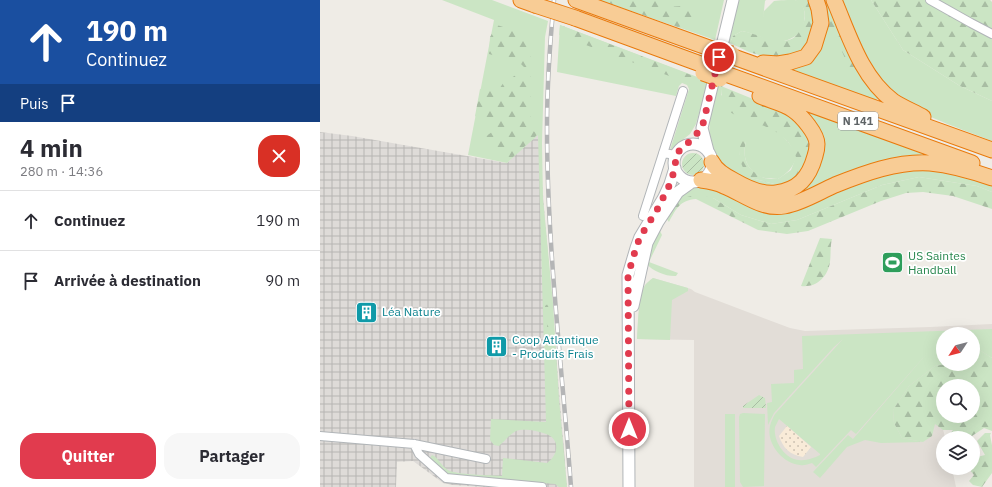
<!DOCTYPE html>
<html lang="fr">
<head>
<meta charset="utf-8">
<style>
	body { margin:0; font-family:"IBM Plex Sans",sans-serif; background:#f7f7f7; color:#2b2b33; height:100vh; display:flex; flex-direction:column; font-size:15px; white-space:nowrap }
	* { box-sizing:border-box; margin:0 }
	p { font-size:13px; color:#7c7c81 }
	.icon { flex:none; width:22px; height:22px; fill:none; stroke:currentColor; stroke-width:2; stroke-linecap:round; stroke-linejoin:round }
	.map { position:relative; flex:1; overflow:hidden }
	.panel { display:flex; flex-direction:column; background:#fff; width:320px }
	.panel>* { flex:none }
	.hud { background:#1a4fa0; color:#fff; overflow:hidden }
	.needle { width:26px; rotate:234deg }
	.tools { position:absolute; left:616px; top:327px; display:grid; gap:8px }
	.tools a { display:grid; place-items:center; width:44px; height:44px; border-radius:50%; background:#fff; box-shadow:0 4px 16px #0002; font-size:20px }
	.pin { position:absolute; display:grid; place-items:center; width:34px; height:34px; color:#fff; margin:-17px; border:2px solid #fff; border-radius:50%; box-shadow:0 1px 4px #0007 }
	.me { position:absolute; width:44px; margin:-22px; rotate:0deg; stroke-linejoin:round; filter:drop-shadow(0 0 3px #0008) }
	.turn { display:flex; align-items:center; gap:14px; height:84px; padding:0 20px; font-size:18px }
	.turn .icon { width:52px; height:52px; stroke-width:2.5 }
	.turn b { display:block; font-size:28px; line-height:34px }
	.then { display:flex; align-items:center; height:38px; padding:0 20px; background:#0003; gap:8px; font-size:15px }
	.round { display:grid; place-items:center; flex:none; width:42px; height:42px; border-radius:16px; background:#f7f7f7 }
	.overview { display:flex; align-items:center; justify-content:space-between; height:68px; padding:0 20px }
	h1 { font-size:24px; font-weight:700; line-height:30px }
	.primary-button { display:flex; gap:8px; margin-top:auto; padding:8px 20px }
	.primary-button a { flex:1; height:46px; border-radius:16px; background:#e13b4e; color:#fff; font-size:16px; font-weight:700; line-height:46px; text-align:center }
	.primary-button a+a { background:#f7f7f7; color:#2b2b33 }
	ul { padding:0; list-style:none }
	li { display:flex; align-items:center; gap:12px; height:60px; padding:0 20px; border-top:1px solid #e1e1e2 }
	li div { flex:1 }
	li b { display:block; font-size:15px }
	li em { font-style:normal }
	main { display:flex; flex:1; min-height:0 }
	.map>svg:first-child { display:block }
	.industrial { fill:url(#industrial-grid) }
	.education { fill:#e2ddd7; fill-rule:evenodd }
	.grass { fill:#cbe5c4; fill-rule:evenodd }
	.forest { fill:url(#forest-firs); fill-rule:evenodd }
	.sand { fill:url(#sand-dots) }
	.garden { fill:url(#garden-furrows) }
	.lines { fill:none; stroke-linecap:round; stroke-linejoin:round }
	.street-casing { stroke:#b1b5b8; stroke-width:10 }
	.secondary-casing { stroke:#b1b5b8; stroke-width:13 }
	.highway-casing { stroke:#e97a0c; stroke-width:17 }
	.street { stroke:#fff; stroke-width:8 }
	.secondary { stroke:#fff; stroke-width:11 }
	.highway { stroke:#f8cc95; stroke-width:15 }
	.rail-casing { stroke:#b4b5b6; stroke-width:4.5 }
	.rail { stroke:#fff; stroke-width:3; stroke-dasharray:9; stroke-linecap:butt }
	.highway-bridge-casing { stroke:#e97a0c; stroke-width:17; stroke-linecap:butt }
	.highway-bridge { stroke:#f8cc95; stroke-width:15 }
	.route { stroke:#e13b4e; stroke-width:7; stroke-dasharray:0 12.6 }
	.labels { text-anchor:middle; stroke-width:3.5; stroke-linejoin:round; paint-order:stroke }
	.shield { fill:#fff; stroke:#8e9294; stroke-width:1 }
	.shield-label { font-size:11px; font-weight:bold; fill:#5e6366 }
	.leisure-label { font-size:12px; fill:#27864d; stroke:#fff; text-anchor:start }
	.culture-label { font-size:12px; fill:#0d838f; stroke:#fff; text-anchor:start }
</style>
</head>
<body>
<main>
<section class="panel">
<div class="hud">
<div class="turn"><svg class="icon" aria-label="ahead" viewBox="0 0 24 24"><path d="M12 20V5M6 11l6-6 6 6"/></svg><div><b>190 m</b>Continuez</div></div>
<div class="then">Puis<svg class="icon" aria-label="arrive" viewBox="0 0 24 24"><path d="M6 21V4h12l-3 4 3 4H6"/></svg></div>
</div>
<div class="overview"><div><h1>4 min</h1><p>280 m · 14:36</p></div><a class="round" style="background:#d93025;color:#fff"><svg class="icon" aria-label="close" viewBox="0 0 24 24"><path d="M6 6l12 12M18 6L6 18"/></svg></a></div>
<ul>
<li><svg class="icon" aria-label="ahead" viewBox="0 0 24 24"><path d="M12 20V5M6 11l6-6 6 6"/></svg><div><b>Continuez</b></div><em>190 m</em></li>
<li><svg class="icon" aria-label="arrive" viewBox="0 0 24 24"><path d="M6 21V4h12l-3 4 3 4H6"/></svg><div><b>Arrivée à destination</b></div><em>90 m</em></li>
</ul>
<div class="primary-button"><a>Quitter</a><a>Partager</a></div>
</section>
<div class="map">
<svg width="672" height="487" viewBox="0 0 672 487">
	<defs>
		<pattern id="industrial-grid" width="8" height="8" patternUnits="userSpaceOnUse"><rect width="8" height="8" fill="#dedbd8"/><path d="M0 4h8M4 0v8" fill="none" stroke="#b7b5b3"/></pattern>
		<pattern id="forest-firs" width="22" height="20" patternUnits="userSpaceOnUse"><rect width="22" height="20" fill="#cbe5c4"/><path d="M5 1l3.5 6h-7zM16 11l3.5 6h-7z" fill="#a8bda3"/></pattern>
		<pattern id="sand-dots" width="8" height="8" patternUnits="userSpaceOnUse"><rect width="8" height="8" fill="#f9ebd8"/><path d="M2 2h.1M6 6h.1" fill="none" stroke="#cdc2b3" stroke-width="1.8" stroke-linecap="round"/></pattern>
		<pattern id="garden-furrows" width="10" height="10" patternUnits="userSpaceOnUse"><rect width="10" height="10" fill="#cbe5c4"/><path d="M-1 1l2-2M0 10L10 0M9 11l2-2" fill="none" stroke="#a8bda3"/></pattern>
	</defs>
	<rect width="100%" height="100%" fill="#efece6"/>
	<!-- industrial -->
	<path class="industrial" d="M0 132 32 136 187 163 218 134 247 487H161L133 485 123 483 93 461 77 462 76 487H0Z"/>
	<!-- education -->
	<path class="education" d="M333 278 371 289 375 292 470 328 485 331 610 327 672 324V355L623 386 617 402 625 438H623V468H632L636 487H374V340L317 339 319 308 323 289 326 284ZM623 334H653V364H623Z"/>
	<!-- grass -->
	<path class="grass" d="M122 0H172L228 21 225 37 222 143 223 199 233 303 239 399 247 487H239L235 484 131 475 120 471 110 458 112 455C119 458 121 466 128 470 137 475 169 475 182 476L183 458 227 463C238 456 241 439 226 434 219 431 203 428 196 431 190 434 184 442 179 446L174 445 170 440 171 419 226 422 218 135 187 163 148 155 174 20Z
		M280 0H404L395 40Z
		M418 0H446L445 1 443 19 444 11 454 1C459 0 469 0 475 0 489 4 486 26 478 34 475 37 468 40 464 41 453 44 434 33 422 31L413 36 410 43 407 42Z
		M502 0H510L561 95 556 101 463 68 492 54Z
		M521 0H551L583 50 640 86 672 101V141C635 126 589 114 562 82 543 58 533 28 521 0Z
		M240 25 388 81 376 124 370 134 350 150 369 89 367 85 362 83 359 86 356 96 237 72Z
		M397 83 401 86V95L462 135 473 148 477 157C472 168 468 173 458 179 453 179 446 179 441 177 426 169 422 157 426 141L419 153 431 178 458 185C455 186 450 188 446 187 439 186 430 181 423 178 377 159 389 122 397 83Z
		M486 111 621 158 470 198 482 188Z
		M616 169 672 182V192L657 186 599 177 562 185 477 220 451 224 421 215 393 198 357 199 374 186 387 184 433 206 538 181 572 172Z
		M338 227 342 235 329 262 358 273 356 276C348 277 332 271 327 264L330 244Z
		M333 278 368 288V291L352 300 350 340 317 339C318 326 318 299 324 287 326 283 329 281 333 278Z
		M672 329V358L658 349H653V334H623V364H626L615 366 589 386 573 410 574 423 582 438 603 442 561 443 545 440 527 447 500 478 493 472 528 435 533 439 609 351 536 434 531 430 496 467 492 463C488 464 484 466 480 465 462 463 446 443 450 426 451 421 453 418 455 414L523 339 514 347 454 413 448 425 447 403 452 402 451 384 474 383V370L483 369 482 336ZM459 419 500 454V455C494 458 486 461 479 460 465 459 453 441 455 427 456 425 458 421 459 419Z
		M423 413 445 414 444 486 423 487 420 482 419 417 420 414Z
		M405 414H415V487H405Z"/>
	<!-- forest -->
	<path class="forest" d="M280 0H341L347 7 363 6 381 12 380 21 368 20 362 26 358 27Z
		M475 0H491L496 23 488 44 477 53 453 59 429 52 410 43 413 36 422 31C439 34 470 52 480 30 482 26 484 22 485 18 485 9 483 5 475 0Z
		M551 0H670L672 2V101L640 86 583 50Z
		M512 7 557 93 554 95 547 93 535 80 519 45 507 25 509 8Z
		M177 25 199 32 211 40V120L205 125 218 134 193 157 185 159 183 152 168 149 162 139 172 132 180 141 175 127 155 116 160 89 177 92 184 82 206 69 200 63 169 54 170 37Z
		M240 25 376 77V80H360L239 35Z
		M401 86 460 110 475 118 486 132 490 145 489 157 481 175 465 184 458 185 431 178 425 172 421 163 419 153 421 142 423 138 426 141C422 157 426 169 442 177 446 179 453 179 458 179L471 170 476 157C468 132 446 127 424 118 420 116 414 115 410 112 402 106 401 95 401 86Z
		M599 177 657 186 672 192V209L633 196 603 192 586 193 561 201 488 231 467 234 438 230 376 199C360 200 356 209 349 222L346 218 357 199 377 195 393 198 421 215 451 224 477 220 562 185Z
		M500 238 512 239C510 247 511 254 510 262 508 277 496 288 481 286Z
		M229 303 231 305 232 328 231 335 228 334 225 306Z
		M653 349H658L672 358V431L664 428 649 438H627L633 430H623L615 424 612 436 603 442 582 438 574 423 573 410 589 386 615 366 626 364H653ZM623 386H653V416H623Z
		M665 433H671L670 435 672 445V473L662 487 653 485 649 481 654 475 648 468H653V458L665 455 657 441Z"/>
	<!-- sand -->
	<path class="sand" d="M467 426 491 447 483 457C470 455 463 448 459 436Z"/>
	<!-- garden -->
	<path class="garden" d="M362 164a11 11 0 1 1 22 0a11 11 0 1 1-22 0Z
		M439 395 445 398 446 408H423V406Z"/>
	<g class="lines">
		<defs>
			<path id="street" d="M610 0 651 23 672 34
				M343 153 356 155
				M323 216 363 91
				M0 436 94 444 166 459
				M94 444 99 454 126 478 222 487"/>
			<path id="secondary" d="M354 163a19 19 0 1 1 38 0a19 19 0 1 1-38 0Z
				M388 151 382 128 413 0
				M313 306 327 243 338 222 358 192 372 182
				M309 487 308 275 316 248 320 237 344 197 350 184 355 168"/>
			<path id="highway" d="M201 0 215 5
				M256 0 392 49
				M514 0C529 35 541 77 573 101 582 107 594 112 603 117
				M255 18 386 66
				M411 56 672 150
				M443 63 458 64 470 62 486 57 494 46 501 23 499 9 496 0
				M403 73 652 163
				M392 162C396 171 407 177 415 181 427 188 441 195 456 193 478 190 489 178 495 156 496 153 497 148 497 144 497 134 482 116 473 110 466 104 449 100 440 96
				M381 180C389 181 397 182 404 186 424 194 442 210 464 206 482 203 499 192 515 185 545 173 577 161 610 163 631 165 652 171 672 178"/>
		</defs>
		<!-- street casing -->
		<use href="#street" class="street-casing"/>
		<!-- secondary casing -->
		<use href="#secondary" class="secondary-casing"/>
		<!-- highway casing -->
		<use href="#highway" class="highway-casing"/>
		<!-- street -->
		<use href="#street" class="street"/>
		<!-- secondary -->
		<use href="#secondary" class="secondary"/>
		<!-- highway -->
		<use href="#highway" class="highway"/>
		<defs>
			<path id="rail" d="M234 0C230 42 227 85 227 127 227 247 242 367 251 487"/>
		</defs>
		<!-- rail casing -->
		<use href="#rail" class="rail-casing"/>
		<!-- rail -->
		<use href="#rail" class="rail"/>
		<defs>
			<path id="highway-bridge" d="M215 5 255 18
				M392 49 412 54
				M383 73 400 79"/>
		</defs>
		<!-- highway-bridge casing -->
		<use href="#highway-bridge" class="highway-bridge-casing"/>
		<!-- highway-bridge -->
		<use href="#highway-bridge" class="highway-bridge"/>
	</g>
	<g class="lines">
		<!-- route -->
		<path class="route" d="M309 429 308 275 316 248 320 237 337 210 350 184 355 168 356 155 359 151 366 145 382 128 399 57"/>
	</g>
	<!-- icons -->
	<defs>
		<symbol id="stadium-square" viewBox="-11 -11 22 22"><rect x="-9" y="-9" width="18" height="18" rx="4" fill="#2e9e5b" stroke="#fff"/><path d="M0-5a6.5 5 0 1 0 0 10a6.5 5 0 1 0 0-10ZM-3.5-1.8h7v3.6h-7Z" fill="#fff"/></symbol>
		<symbol id="building-square" viewBox="-11 -11 22 22"><rect x="-9" y="-9" width="18" height="18" rx="4" fill="#0f9aa8" stroke="#fff"/><path d="M-4-6H4V6H1V3H-1V6H-4ZM-2.5-4.3h1.7v1.8h-1.7ZM.8-4.3h1.7v1.8H.8ZM-2.5-1h1.7V.8h-1.7ZM.8-1h1.7V.8H.8Z" fill="#fff"/></symbol>
	</defs>
	<g fill-rule="evenodd">
		<use href="#stadium-square" x="560" y="250" width="25" height="25"/>
		<use href="#building-square" x="34" y="300" width="25" height="25"/>
		<use href="#building-square" x="164" y="334" width="25" height="25"/>
	</g>
	<g class="labels">
		<!-- shield labels -->
		<rect class="shield" x="518" y="112" width="40" height="18" rx="3"/>
		<g class="shield-label">
			<text x="538" y="125">N 141</text>
		</g>
		<!-- leisure labels -->
		<g class="leisure-label">
			<text x="588" y="260">US Saintes<tspan x="588" dy="14">Handball</tspan></text>
		</g>
		<!-- culture labels -->
		<g class="culture-label">
			<text x="62" y="316">Léa Nature</text>
			<text x="192" y="344">Coop Atlantique<tspan x="192" dy="14">- Produits Frais</tspan></text>
		</g>
	</g>
</svg>
<div class="tools">
<a><svg class="needle" viewBox="-14 -14 28 28"><path d="M0-13l5 13h-10z" fill="#e53935"/><path d="M0 13l5-13h-10z" fill="#7c7c81"/></svg></a>
<a><svg class="icon" aria-label="search" viewBox="0 0 24 24"><circle cx="10" cy="10" r="6"/><path d="M15 15l6 6"/></svg></a>
<a><svg class="icon" aria-label="layers" viewBox="0 0 24 24"><path d="M12 4l9 5-9 5-9-5zM3 14l9 5 9-5"/></svg></a>
</div>
<div class="pin" style="left:399px;top:57px;background:#d93025"><svg class="icon" aria-label="arrive" viewBox="0 0 24 24"><path d="M6 21V4h12l-3 4 3 4H6"/></svg></div>
<svg class="me" style="left:309px;top:429px" viewBox="-20 -20 40 40"><circle r="17" fill="#e13b4e" stroke="#fff" stroke-width="3"/><path d="M0-11L8 9 0 5-8 9z" fill="#fff"/></svg>
</div>
</main>
</body>
</html>
